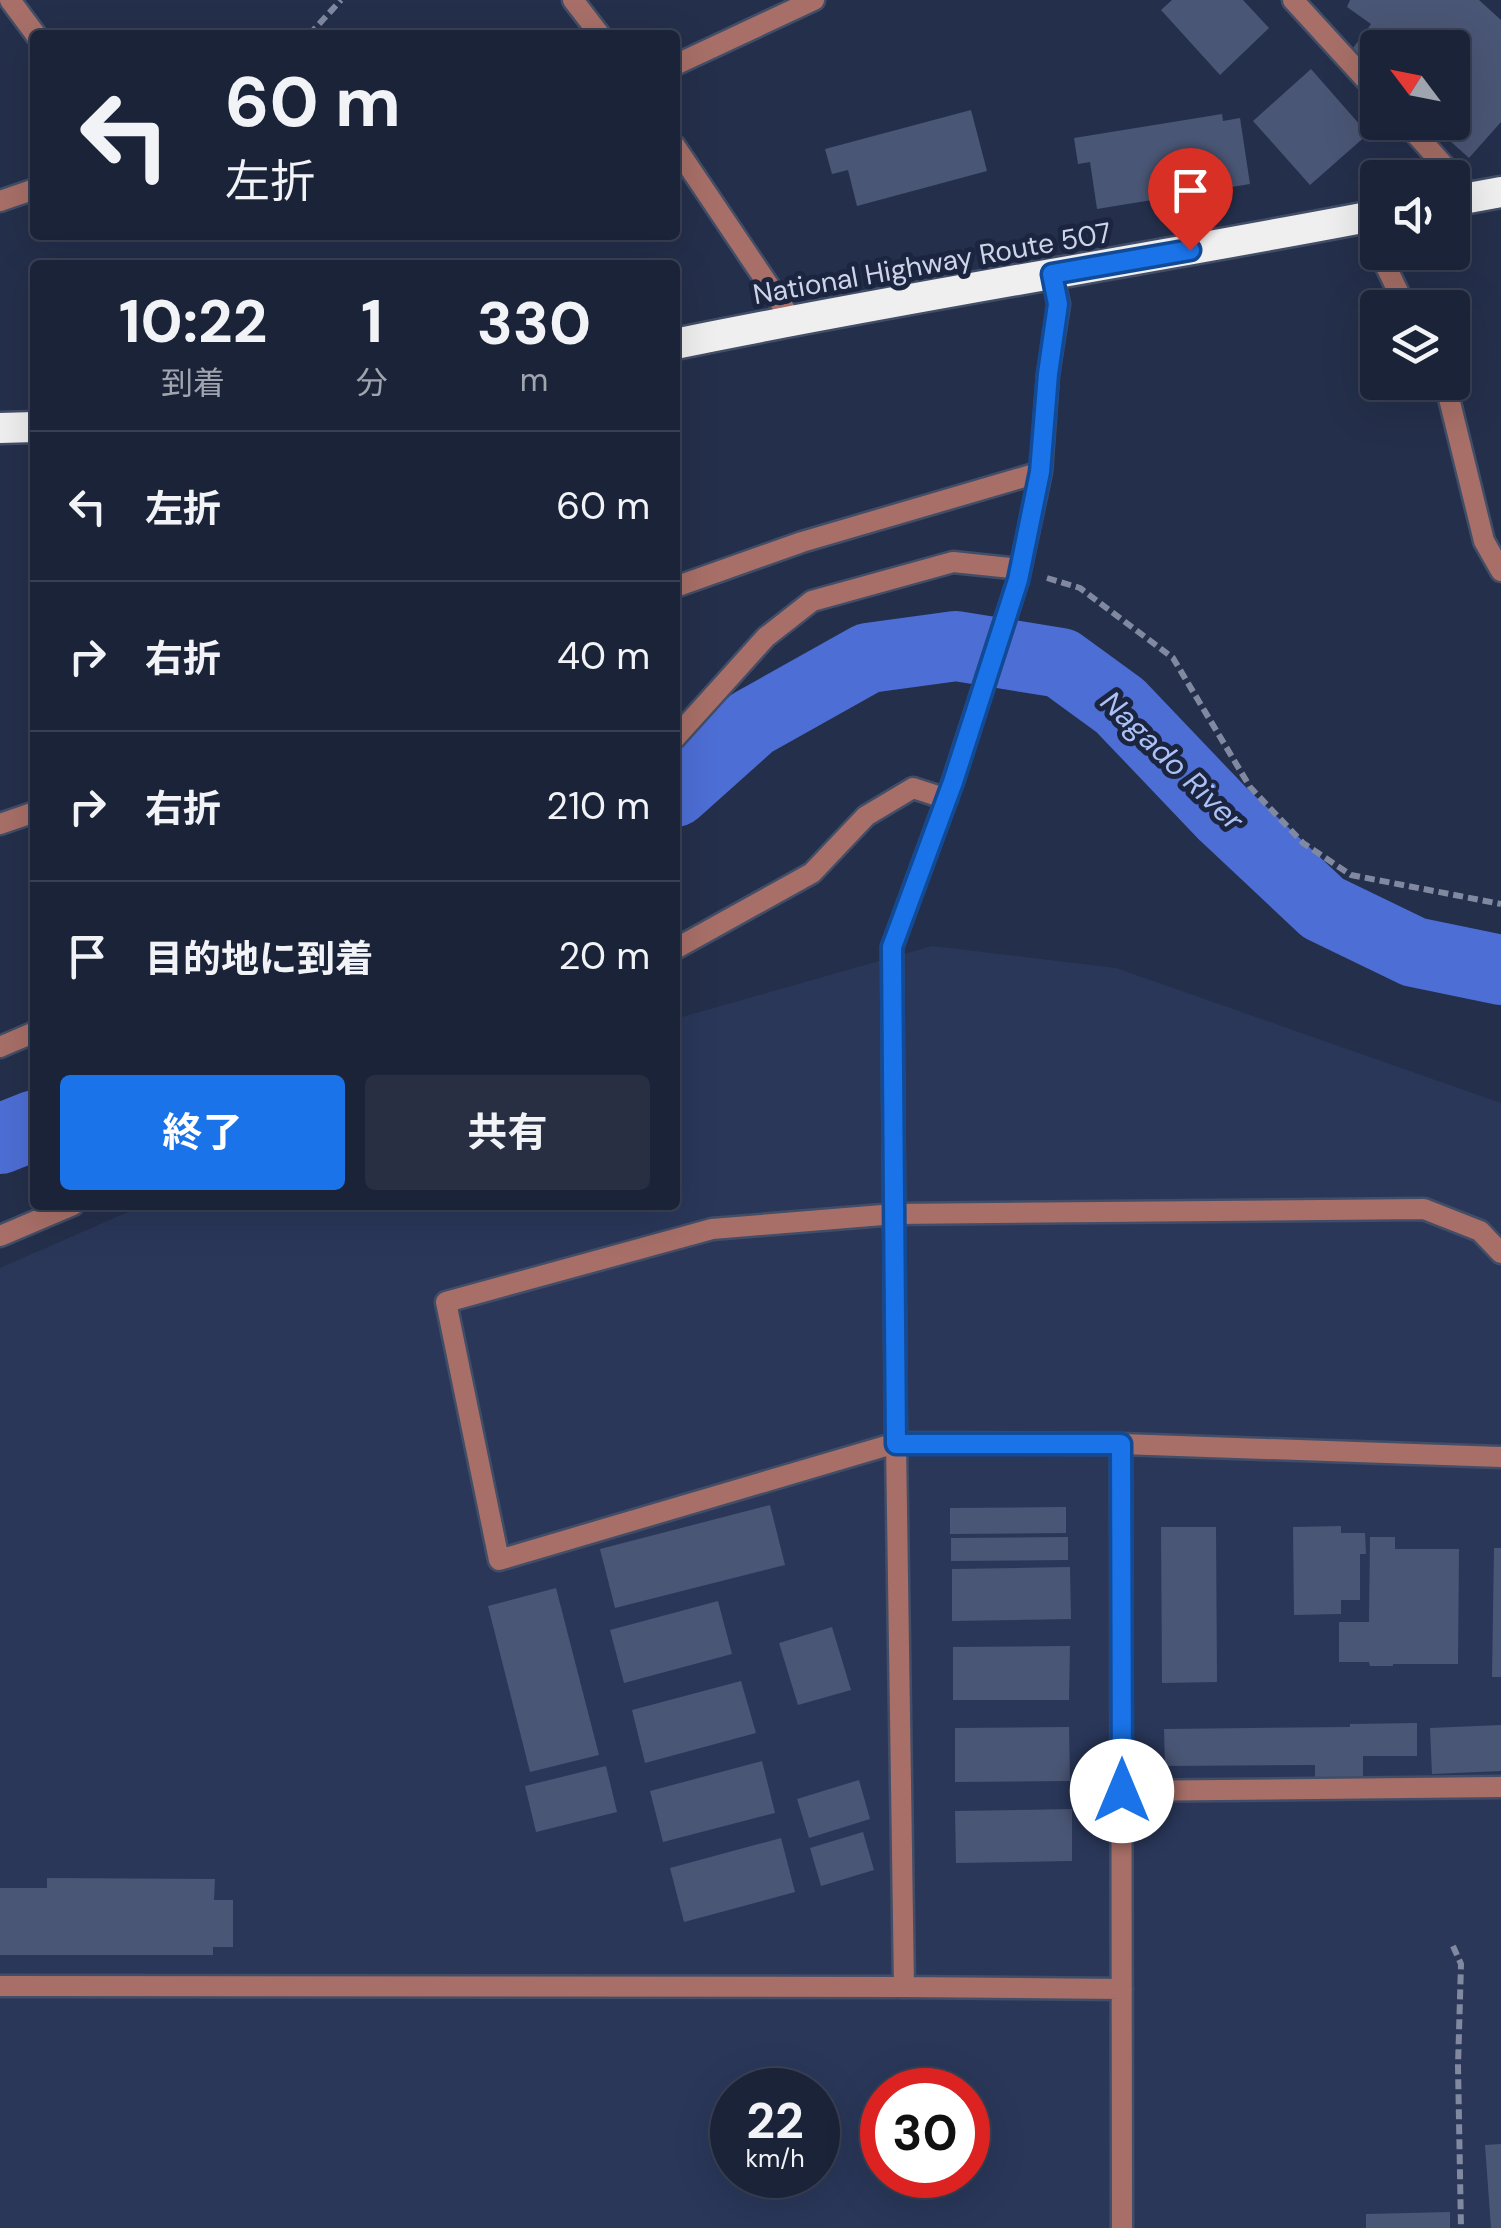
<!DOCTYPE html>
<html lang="ja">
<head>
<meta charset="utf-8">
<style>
	body { margin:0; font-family:"DM Sans","Noto Sans JP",sans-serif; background:#282f43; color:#f1f3f6; height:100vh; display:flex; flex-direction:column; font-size:38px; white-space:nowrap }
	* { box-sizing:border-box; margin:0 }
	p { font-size:32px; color:#a0a4ae }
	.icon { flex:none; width:55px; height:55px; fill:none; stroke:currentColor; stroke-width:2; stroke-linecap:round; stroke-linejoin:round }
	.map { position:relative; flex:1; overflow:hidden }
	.drawer { position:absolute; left:30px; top:260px; width:650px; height:950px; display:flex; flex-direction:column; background:#1b2338; border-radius:10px; box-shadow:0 10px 40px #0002,0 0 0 2px #394053 }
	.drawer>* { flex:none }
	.hud { position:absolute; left:30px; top:30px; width:650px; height:210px; border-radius:10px; box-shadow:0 10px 40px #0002,0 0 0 2px #394053; background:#1b2338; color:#f1f3f6; overflow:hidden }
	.needle { width:65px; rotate:302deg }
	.tools { position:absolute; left:1360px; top:30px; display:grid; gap:20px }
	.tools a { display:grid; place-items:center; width:110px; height:110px; border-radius:10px; background:#1b2338; box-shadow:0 10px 40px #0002,0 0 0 2px #394053; font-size:50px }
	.speed { position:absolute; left:710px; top:2068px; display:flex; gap:20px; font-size:50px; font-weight:700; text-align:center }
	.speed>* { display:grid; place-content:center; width:130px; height:130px; border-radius:50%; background:#1b2338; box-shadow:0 10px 40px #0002,0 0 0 2px #394053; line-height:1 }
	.speed small { font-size:25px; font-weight:400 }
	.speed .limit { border:15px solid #d22; background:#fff; color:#111 }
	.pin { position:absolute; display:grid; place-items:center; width:85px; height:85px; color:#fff; margin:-102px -42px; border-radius:50% 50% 50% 0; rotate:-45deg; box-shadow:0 0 10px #0007 }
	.pin .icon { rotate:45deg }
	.me { position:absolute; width:110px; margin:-55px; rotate:0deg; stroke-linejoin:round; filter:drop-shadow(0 0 8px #0008) }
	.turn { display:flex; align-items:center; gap:35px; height:210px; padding:0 30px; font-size:45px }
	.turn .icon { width:130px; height:130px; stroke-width:2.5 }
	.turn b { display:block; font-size:70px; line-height:85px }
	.eta { display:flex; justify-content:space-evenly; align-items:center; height:170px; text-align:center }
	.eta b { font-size:60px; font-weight:700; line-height:70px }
	.action { display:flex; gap:20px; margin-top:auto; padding:20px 30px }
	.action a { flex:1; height:115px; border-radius:10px; background:#1a73e8; color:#fff; font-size:40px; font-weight:700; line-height:115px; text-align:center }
	.action a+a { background:#282f43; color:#f1f3f6 }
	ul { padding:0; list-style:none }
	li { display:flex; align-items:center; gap:30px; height:150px; padding:0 30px; border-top:2px solid #394053 }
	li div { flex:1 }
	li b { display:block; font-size:38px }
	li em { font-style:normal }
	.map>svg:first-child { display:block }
	.built { fill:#2a3759; fill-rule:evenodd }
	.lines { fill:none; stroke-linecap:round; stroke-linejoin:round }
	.river { stroke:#4d6ed5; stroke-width:70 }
	.building { fill:#4a5675 }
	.lane-casing { stroke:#424d67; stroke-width:25 }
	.street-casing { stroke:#424d67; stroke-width:25 }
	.highway-casing { stroke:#424d67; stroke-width:35 }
	.path { stroke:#8189a1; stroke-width:6; stroke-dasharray:10 5; stroke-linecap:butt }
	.lane { stroke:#a76f67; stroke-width:20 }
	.street { stroke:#a76f67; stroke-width:20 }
	.highway { stroke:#efefef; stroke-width:30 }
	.route-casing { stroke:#114b97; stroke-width:25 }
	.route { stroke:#1a73e8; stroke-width:18 }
	.labels { text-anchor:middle; stroke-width:10; stroke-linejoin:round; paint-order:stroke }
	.street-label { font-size:28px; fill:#cdd4e7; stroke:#1b2540 }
	.water-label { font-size:30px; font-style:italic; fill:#acc1f5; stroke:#1b2540 }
</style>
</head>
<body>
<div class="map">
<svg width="1501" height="2228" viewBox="0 0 1501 2228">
	<rect width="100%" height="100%" fill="#242f4b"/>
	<!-- built -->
	<path class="built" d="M932 946 1116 968 1501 1103V2228H0V1268L144 1205H675V1019ZM732 2090H818V2175H732ZM882 2090H968V2175H882Z"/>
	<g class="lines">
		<!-- river -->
		<path class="river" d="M675 792 752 723 868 658 956 646 1061 663 1120 706 1224 815 1323 908 1414 952 1501 970
			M0 1139 35 1125"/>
	</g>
	<!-- building -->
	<path class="building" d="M1172 0H1243L1269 28 1220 75 1161 10Z
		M1350 0H1479L1501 20V122L1469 158 1429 122H1452V48H1378V77L1350 52 1371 24 1347 7Z
		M1311 69 1368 134 1310 185 1253 121Z
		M971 110 987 171 857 206 848 170 832 174 825 149Z
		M1222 114 1223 121 1240 118 1250 184 1097 209 1090 162 1078 164 1074 138Z
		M770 1505 785 1565 615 1608 600 1549Z
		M1066 1507V1533L950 1534V1508Z
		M1341 1526V1533H1365L1366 1554H1360V1600H1341V1614L1294 1615 1293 1527Z
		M1161 1527H1216L1217 1682 1162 1683Z
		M1068 1537V1560L951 1561V1538Z
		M1370 1537H1395V1549H1459L1458 1664H1393V1666H1370L1369 1662H1339V1622H1369Z
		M1494 1548H1501V1677H1492Z
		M1070 1567 1071 1619 952 1621V1569Z
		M556 1588 599 1755 530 1772 488 1606Z
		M718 1601 732 1654 624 1683 610 1630Z
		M832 1627 851 1690 798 1705 779 1643Z
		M1070 1646 1069 1700H953V1647Z
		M741 1681 756 1733 645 1763 632 1710Z
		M1417 1723V1756H1363V1778H1315V1765L1165 1766 1164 1729 1350 1727V1724Z
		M1501 1725V1771L1432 1774 1430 1728Z
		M1069 1727 1070 1781 955 1782V1728Z
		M762 1761 775 1813 663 1842 650 1791Z
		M606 1766 617 1812 536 1832 525 1786Z
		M859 1780 870 1819 809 1838 797 1799Z
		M1072 1809V1861L956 1863 955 1811Z
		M863 1832 874 1870 821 1886 810 1848Z
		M781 1838 795 1892 684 1922 670 1868Z
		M47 1878 215 1879 214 1900H233V1947H213V1955H0V1888H47Z
		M1501 2144V2228H1491L1485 2145Z
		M1450 2212V2228H1366V2214Z"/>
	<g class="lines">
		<defs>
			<path id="lane" d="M10 0 36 35
				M0 201 35 189
				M0 1986 904 1987"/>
			<path id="street" d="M573 0 600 35
				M1293 0 1378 93
				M675 65 814 0
				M1405 122 1472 197
				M675 146 792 320
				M1379 252 1406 308
				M1052 273 1059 304 1048 375 1041 472 1018 580 953 781 892 947 896 1443 904 1987 1122 1989
				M1445 382 1484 541 1501 571
				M675 587 802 542 1041 472
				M675 738 766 637 812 601 953 562 1020 569
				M0 824 35 812
				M675 949 812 873 866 816 913 788 947 799
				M0 1047 35 1032
				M0 1236 73 1205
				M1121 1444 1501 1457
				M1121 1791 1501 1787
				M1122 2228 1121 1444 896 1443 499 1560 446 1302 712 1229 895 1214 1424 1209 1480 1231 1501 1253"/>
			<path id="highway" d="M1452 201 1501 192
				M675 344C908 296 1144 260 1378 215
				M0 428 35 427"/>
		</defs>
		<!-- lane casing -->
		<use href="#lane" class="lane-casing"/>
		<!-- street casing -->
		<use href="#street" class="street-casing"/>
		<!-- highway casing -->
		<use href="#highway" class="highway-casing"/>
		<!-- path -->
		<path class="path" d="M309 35 341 0
			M1047 578 1080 588 1173 658 1250 787 1303 843 1351 875 1501 904
			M1453 1946 1461 1964 1458 2066 1461 2228"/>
		<!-- lane -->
		<use href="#lane" class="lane"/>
		<!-- street -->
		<use href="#street" class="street"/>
		<!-- highway -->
		<use href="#highway" class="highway"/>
	</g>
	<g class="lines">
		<defs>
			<path id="route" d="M1122 1791 1121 1444H896L892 947 953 782 1018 580 1040 472 1048 374 1058 304 1052 274 1190 250"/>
		</defs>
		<!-- route casing -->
		<use href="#route" class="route-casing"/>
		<!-- route -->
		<use href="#route" class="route"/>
	</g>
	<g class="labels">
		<!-- street labels -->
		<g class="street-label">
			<text transform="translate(932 263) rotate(-10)" y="10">National Highway Route 507</text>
		</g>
		<!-- water labels -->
		<g class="water-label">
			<text transform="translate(1172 761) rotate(44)" y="10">Nagado River</text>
		</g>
	</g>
</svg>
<div class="tools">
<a><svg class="needle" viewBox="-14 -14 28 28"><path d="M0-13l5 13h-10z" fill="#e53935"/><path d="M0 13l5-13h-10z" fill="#a0a4ae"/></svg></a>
<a><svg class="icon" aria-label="sound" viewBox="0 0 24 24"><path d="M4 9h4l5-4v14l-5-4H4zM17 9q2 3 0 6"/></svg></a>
<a><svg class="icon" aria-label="layers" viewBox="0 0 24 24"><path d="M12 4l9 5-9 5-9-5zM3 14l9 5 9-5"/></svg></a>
</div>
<div class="speed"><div>22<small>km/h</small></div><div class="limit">30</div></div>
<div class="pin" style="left:1190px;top:250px;background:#d93025"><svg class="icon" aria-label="arrive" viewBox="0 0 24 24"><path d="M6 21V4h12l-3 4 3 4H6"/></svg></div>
<svg class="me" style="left:1122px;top:1791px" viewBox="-20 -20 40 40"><circle r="19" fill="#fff"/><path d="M0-13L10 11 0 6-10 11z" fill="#1a73e8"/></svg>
<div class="hud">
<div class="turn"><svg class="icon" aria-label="left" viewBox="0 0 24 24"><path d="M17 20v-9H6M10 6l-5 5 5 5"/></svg><div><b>60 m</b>左折</div></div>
</div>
<section class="drawer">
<div class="eta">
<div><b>10:22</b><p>到着</p></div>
<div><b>1</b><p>分</p></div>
<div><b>330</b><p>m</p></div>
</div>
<ul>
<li><svg class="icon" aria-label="left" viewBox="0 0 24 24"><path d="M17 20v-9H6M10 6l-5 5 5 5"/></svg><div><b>左折</b></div><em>60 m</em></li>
<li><svg class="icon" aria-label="right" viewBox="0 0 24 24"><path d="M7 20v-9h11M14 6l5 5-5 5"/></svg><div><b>右折</b></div><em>40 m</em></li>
<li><svg class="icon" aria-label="right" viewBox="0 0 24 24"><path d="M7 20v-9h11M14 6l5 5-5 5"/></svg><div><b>右折</b></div><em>210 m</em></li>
<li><svg class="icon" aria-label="arrive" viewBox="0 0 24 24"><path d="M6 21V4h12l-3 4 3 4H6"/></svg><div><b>目的地に到着</b></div><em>20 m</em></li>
</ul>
<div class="action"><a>終了</a><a>共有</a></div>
</section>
</div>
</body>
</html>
